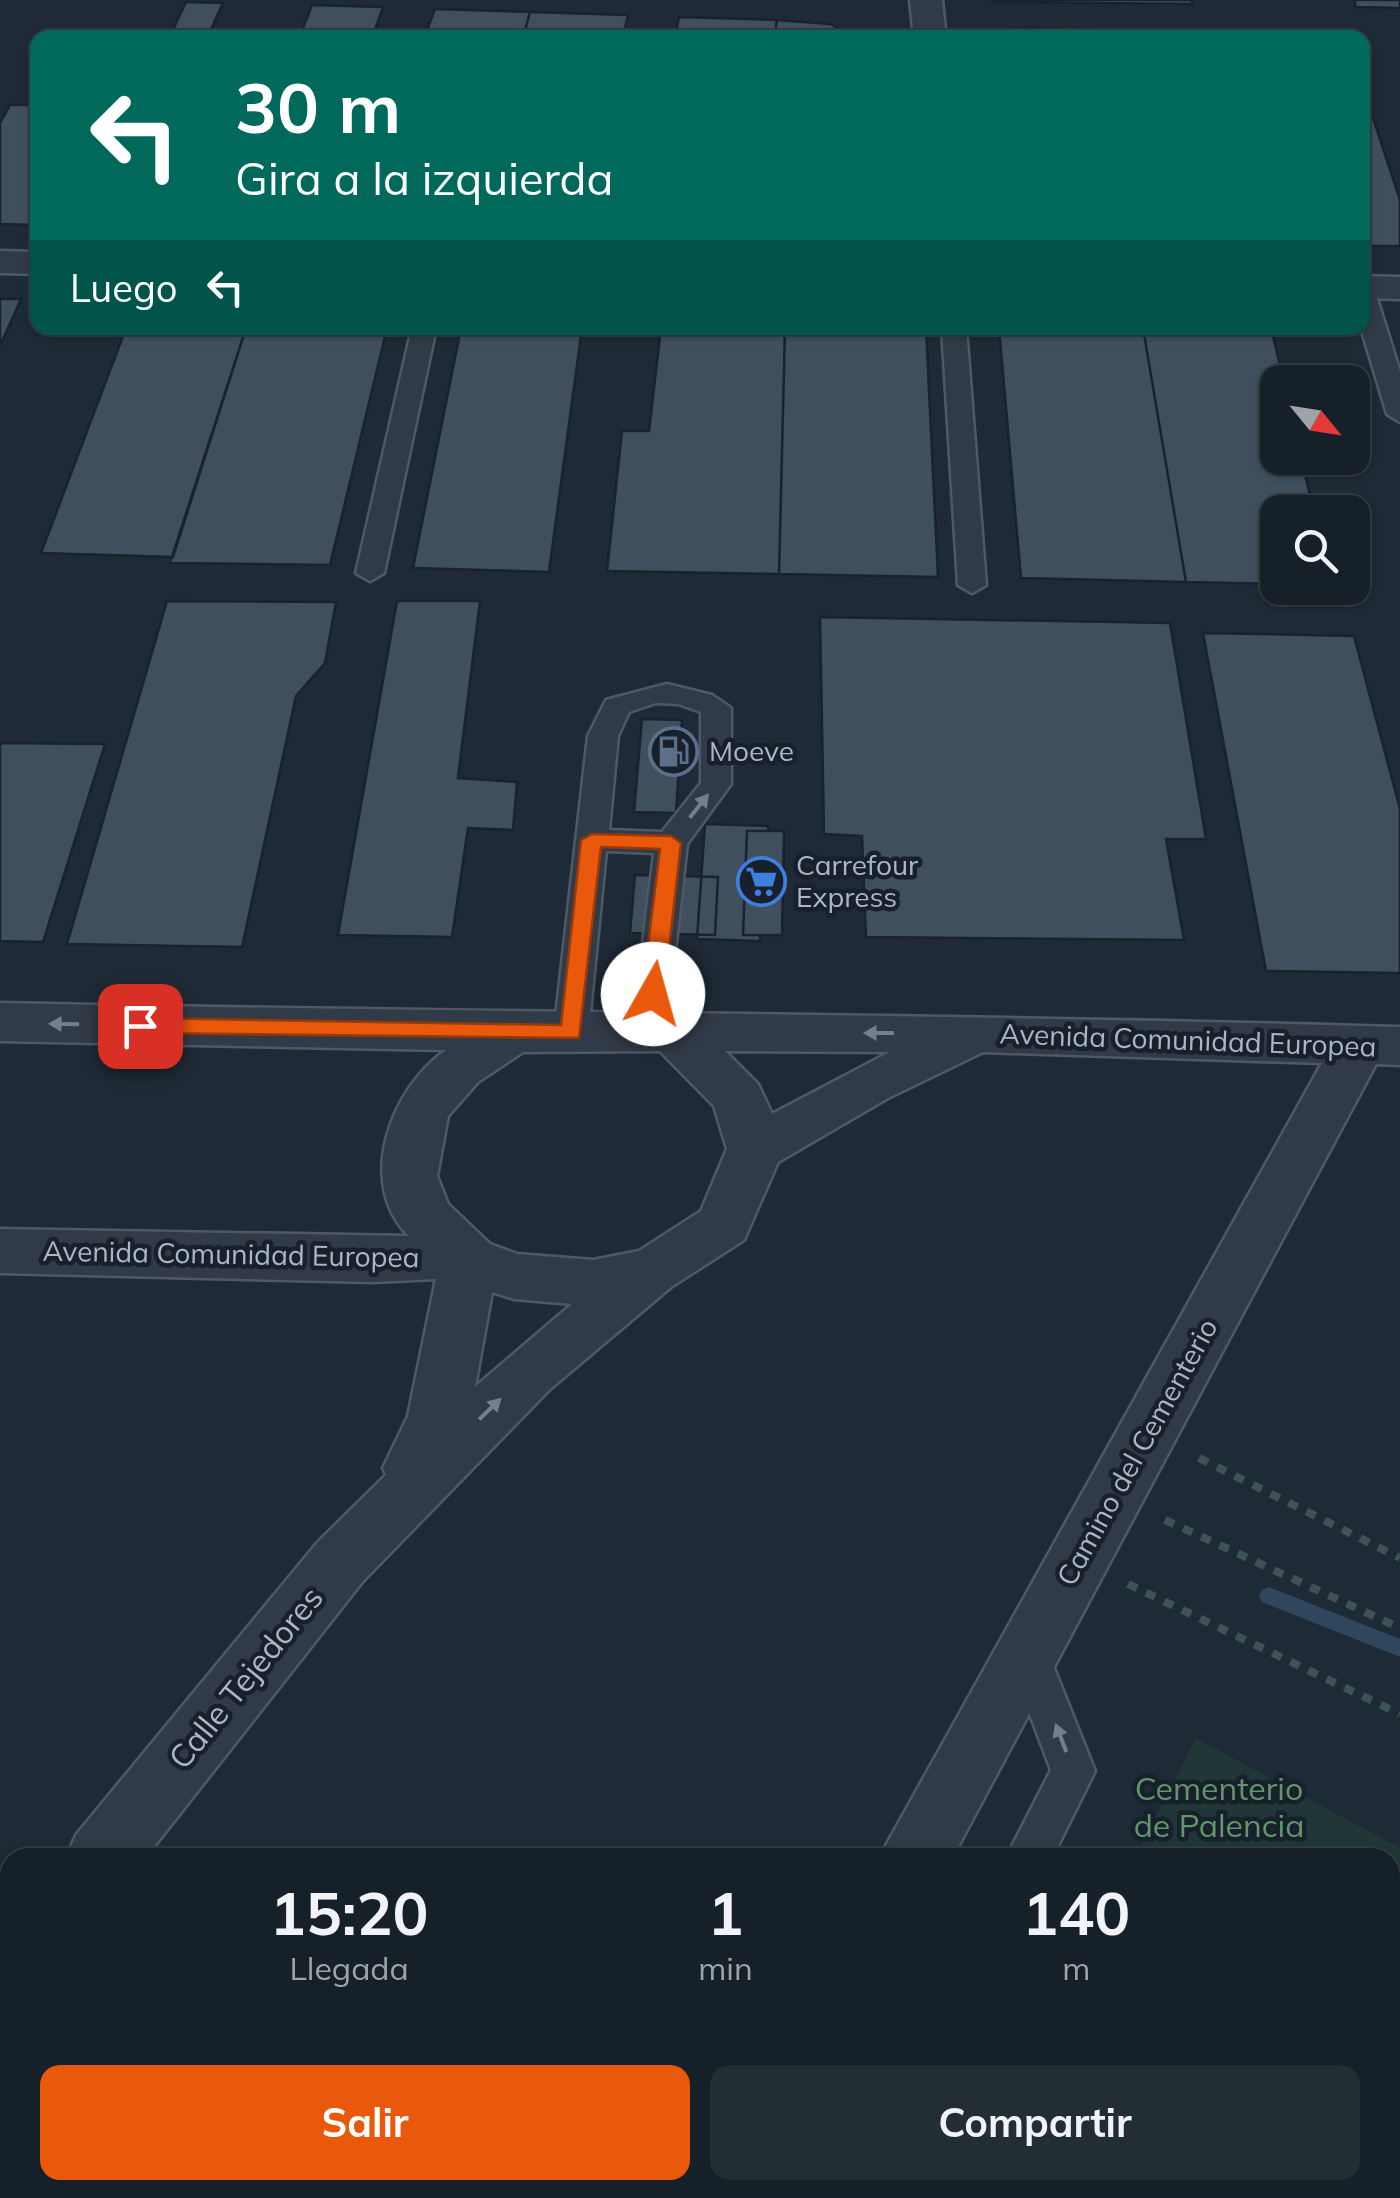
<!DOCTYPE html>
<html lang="es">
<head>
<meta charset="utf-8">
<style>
	body { margin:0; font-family:Mulish,sans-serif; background:#232d34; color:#f1f3f6; height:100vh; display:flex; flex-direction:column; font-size:38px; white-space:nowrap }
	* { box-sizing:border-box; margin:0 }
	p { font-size:32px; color:#9ea3a8 }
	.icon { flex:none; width:55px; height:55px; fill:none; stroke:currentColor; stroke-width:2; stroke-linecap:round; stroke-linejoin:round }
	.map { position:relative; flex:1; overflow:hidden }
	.sheet { position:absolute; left:0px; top:1848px; width:1400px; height:352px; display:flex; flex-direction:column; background:#162028; border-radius:30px 30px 0 0; box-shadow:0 2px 8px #0004,0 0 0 2px #353e45 }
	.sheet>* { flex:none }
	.guide { position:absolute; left:30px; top:30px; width:1340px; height:305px; border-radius:20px; box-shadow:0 2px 8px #0004,0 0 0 2px #353e45; background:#00695c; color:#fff; overflow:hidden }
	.needle { width:65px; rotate:120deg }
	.controls { position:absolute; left:1260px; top:365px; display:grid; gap:20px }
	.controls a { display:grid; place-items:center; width:110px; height:110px; border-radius:20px; background:#162028; box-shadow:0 2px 8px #0004,0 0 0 2px #353e45; font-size:50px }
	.pin { position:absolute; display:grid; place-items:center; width:85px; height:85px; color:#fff; margin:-42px; border-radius:20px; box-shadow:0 5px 15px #0006 }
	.me { position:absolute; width:110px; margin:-55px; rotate:7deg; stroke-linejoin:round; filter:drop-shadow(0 0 8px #0008) }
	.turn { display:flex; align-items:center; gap:35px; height:210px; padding:0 40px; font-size:45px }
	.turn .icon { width:130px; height:130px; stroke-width:2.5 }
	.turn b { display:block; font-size:70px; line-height:85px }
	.then { display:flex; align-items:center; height:95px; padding:0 40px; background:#0003; gap:20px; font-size:38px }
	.eta { display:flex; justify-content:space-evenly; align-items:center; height:170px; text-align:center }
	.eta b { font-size:60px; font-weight:700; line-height:70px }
	.action { display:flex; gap:20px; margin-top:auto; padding:20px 40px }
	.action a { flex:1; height:115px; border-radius:20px; background:#ea580c; color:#fff; font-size:40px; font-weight:700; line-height:115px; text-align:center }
	.action a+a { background:#232d34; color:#f1f3f6 }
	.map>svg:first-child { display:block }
	.green { fill:#203637 }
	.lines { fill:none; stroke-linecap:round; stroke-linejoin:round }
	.stream { fill:#30465e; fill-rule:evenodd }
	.building { fill:#404f5e; stroke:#19222d; stroke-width:2.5 }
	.lane-casing { stroke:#4f5965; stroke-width:5 }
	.street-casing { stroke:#4f5965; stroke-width:5 }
	.path { stroke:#3d5355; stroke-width:8; stroke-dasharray:10 10; stroke-linecap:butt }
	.lane { fill:#313b47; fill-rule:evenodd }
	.street { fill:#313b47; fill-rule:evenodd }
	.oneway { fill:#747f8c }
	.route { fill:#ea580c; stroke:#983908; stroke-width:2.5 }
	.labels { text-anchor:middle; stroke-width:9; stroke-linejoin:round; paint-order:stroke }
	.poi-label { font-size:28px; fill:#abb6c4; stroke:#17202b; text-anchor:start }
	.street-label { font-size:28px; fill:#abb6c4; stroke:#17202b }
	.near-street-label { font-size:32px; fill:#abb6c4; stroke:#17202b }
	.near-park-label { font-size:32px; fill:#62956a; stroke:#17202b }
</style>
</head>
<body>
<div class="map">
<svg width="1400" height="2198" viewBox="0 0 1400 2198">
	<rect width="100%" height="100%" fill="#1e2a36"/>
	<!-- green -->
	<path class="green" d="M1196 1738 1400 1848V2198H964L968 2190H1390V1858L1136 1857Z"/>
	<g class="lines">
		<!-- stream -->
		<path class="stream" d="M1269 1587 1400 1639V1657L1262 1602 1259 1596 1262 1590Z"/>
	</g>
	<!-- building -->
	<path class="building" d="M992 0H1191L1193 4 992 2Z
		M1354 0H1400V8L1356 7Z
		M186 2 223 3 207 38H169Z
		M312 5 383 7 372 38H299Z
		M435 9 530 12 523 38H424Z
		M530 12 628 15 623 38H523Z
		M679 17 777 20 774 38H675Z
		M777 20 830 24 857 38H774Z
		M1025 28 1200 31 1201 38H997L996 30Z
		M1362 84 1400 200V246H1362Z
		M10 105H38V225L0 224V123Z
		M0 299H21L0 346Z
		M126 328H246L173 557 41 553Z
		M246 328H387L330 565 170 563Z
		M461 328H582L549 572 413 568Z
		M661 328H785L779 574 607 571 622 431H649Z
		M785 328H926L938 577 779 574Z
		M999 328H1143L1186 582 1021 578Z
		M1143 328H1271L1284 382H1278V458H1301L1314 512H1278V584L1186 582Z
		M167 601 336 602 325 663 296 696 242 947 67 944Z
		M397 601H480L458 778 517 782 513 830 468 828 452 937 338 935Z
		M820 617 1170 623 1206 839H1166L1184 940 866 937 862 836 824 834Z
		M1203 633 1354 636 1400 809V973L1266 971Z
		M642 719 682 720 676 813 634 812Z
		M0 743 105 744 43 942 0 941Z
		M705 824 768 826V831H747L743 935H760V941L697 939Z
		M747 831H784L782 935H743Z
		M635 875 718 877 715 935 630 933Z"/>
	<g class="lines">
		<defs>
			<path id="lane" d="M1362 282 1374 289 1400 372V422L1387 414 1361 328Z
				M412 328H436L384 573 370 581 356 573Z
				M942 328H966L986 585 972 593 958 585Z
				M667 684 712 695 731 708V784L687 844 666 1033 661 1041 649 1045 637 1041 632 1033 654 853 606 851 588 1033 583 1041 571 1045 559 1041 554 1033 588 736 606 700ZM656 703 678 704 701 712V783L662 832 609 830 618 736 629 712Z
				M1027 1633 1042 1638 1095 1771 1052 1858H1006L1051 1770 1006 1651 1012 1638Z
				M828 2190H879L875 2198H825Z"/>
			<path id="street" d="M910 0H942L946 38H914Z
				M0 251 38 252V274L0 273Z
				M1362 276 1400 277V299L1362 298Z
				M0 1003C467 1013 933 1013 1400 1027V1065L1376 1064 952 1858H879L1322 1063 983 1052 888 1098 778 1162 744 1240 671 1287 550 1389 363 1581 145 1858H66L76 1835 317 1543 386 1475 383 1468 408 1416 436 1279 373 1282 0 1273V1229L409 1236C355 1183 391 1088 446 1050L0 1041ZM660 1051 714 1106 727 1149 701 1211 639 1251 593 1260 517 1254 490 1244 448 1204 437 1176 448 1116 478 1082 523 1052ZM725 1051 890 1052 772 1114 758 1084ZM492 1292 514 1299 572 1304 475 1387Z
				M10 1935V2013L0 2017V1939Z
				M688 2190H768L765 2198H685Z"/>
		</defs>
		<!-- lane casing -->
		<use href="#lane" class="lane-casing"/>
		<!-- street casing -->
		<use href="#street" class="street-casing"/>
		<!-- path -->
		<path class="path" d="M1199 1458 1400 1558
			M1165 1520 1400 1628
			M1128 1584 1400 1714
			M1390 1948 1400 1954
			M1093 2198 1097 2190"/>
		<!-- lane -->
		<use href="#lane" class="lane"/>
		<!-- street -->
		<use href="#street" class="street"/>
	</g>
	<!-- one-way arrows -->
	<defs><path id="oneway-solid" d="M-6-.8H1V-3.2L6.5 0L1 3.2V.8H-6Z" transform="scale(2.5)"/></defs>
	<g class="oneway">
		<use href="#oneway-solid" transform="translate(699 806) rotate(-52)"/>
		<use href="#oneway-solid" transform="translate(64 1024) rotate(-179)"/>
		<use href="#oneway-solid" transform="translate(879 1033) rotate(-180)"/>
		<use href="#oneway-solid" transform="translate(490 1409) rotate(-44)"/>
		<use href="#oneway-solid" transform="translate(1061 1738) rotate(-111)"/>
	</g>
	<!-- route -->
	<path class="route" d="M592 834 671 836 681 843 664 994 653 1002 642 994 660 849 601 847 579 1038 140 1033 129 1026 140 1018 561 1025 581 840Z"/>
	<!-- icons -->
	<defs>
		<symbol id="fuel-ring" viewBox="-11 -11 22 22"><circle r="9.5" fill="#17202b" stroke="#5c6f8a" stroke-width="1.5"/><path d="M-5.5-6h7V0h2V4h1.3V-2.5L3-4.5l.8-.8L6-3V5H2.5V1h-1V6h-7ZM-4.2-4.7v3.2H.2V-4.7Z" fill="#5c6f8a"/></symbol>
		<symbol id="supermarket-ring" viewBox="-11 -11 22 22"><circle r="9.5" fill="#17202b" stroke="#3f7fe0" stroke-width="1.5"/><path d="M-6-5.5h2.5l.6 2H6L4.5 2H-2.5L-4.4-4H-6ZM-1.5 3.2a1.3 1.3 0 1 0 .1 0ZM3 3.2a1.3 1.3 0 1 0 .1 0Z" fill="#3f7fe0"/></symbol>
	</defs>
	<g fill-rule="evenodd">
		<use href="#fuel-ring" x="646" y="724" width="55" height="55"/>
		<use href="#supermarket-ring" x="734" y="854" width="55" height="55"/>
	</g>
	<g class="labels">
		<!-- poi labels -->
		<g class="poi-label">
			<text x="709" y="761">Moeve</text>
			<text x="796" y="875">Carrefour<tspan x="796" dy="32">Express</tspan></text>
		</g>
		<!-- street labels -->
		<g class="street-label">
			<text transform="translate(1188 1040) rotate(2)" y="10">Avenida Comunidad Europea</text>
			<text transform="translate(231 1254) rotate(1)" y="10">Avenida Comunidad Europea</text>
			<text transform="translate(1137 1452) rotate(-61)" y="10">Camino del Cementerio</text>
		</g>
		<!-- near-street labels -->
		<g class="near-street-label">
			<text transform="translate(246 1678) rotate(-51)" y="11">Calle Tejedores</text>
		</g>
		<!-- near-park labels -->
		<g class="near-park-label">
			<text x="1219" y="1800">Cementerio<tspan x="1219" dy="37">de Palencia</tspan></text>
		</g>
	</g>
</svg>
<div class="controls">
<a><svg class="needle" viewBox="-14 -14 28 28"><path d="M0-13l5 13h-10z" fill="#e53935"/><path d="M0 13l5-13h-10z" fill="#9ea3a8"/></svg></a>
<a><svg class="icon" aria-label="search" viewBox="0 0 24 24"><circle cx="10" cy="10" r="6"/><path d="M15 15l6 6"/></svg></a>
</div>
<div class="pin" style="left:140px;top:1026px;background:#d93025"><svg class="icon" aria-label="arrive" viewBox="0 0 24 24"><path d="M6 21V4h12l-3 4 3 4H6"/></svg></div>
<svg class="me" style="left:653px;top:994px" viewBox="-20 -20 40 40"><circle r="19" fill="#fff"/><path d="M0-13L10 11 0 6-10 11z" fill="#ea580c"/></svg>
<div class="guide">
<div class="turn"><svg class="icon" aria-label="left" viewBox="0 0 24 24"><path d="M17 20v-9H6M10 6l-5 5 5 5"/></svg><div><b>30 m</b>Gira a la izquierda</div></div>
<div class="then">Luego<svg class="icon" aria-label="left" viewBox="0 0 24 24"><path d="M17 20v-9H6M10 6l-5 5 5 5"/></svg></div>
</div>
<section class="sheet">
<div class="eta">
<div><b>15:20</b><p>Llegada</p></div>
<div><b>1</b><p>min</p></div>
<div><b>140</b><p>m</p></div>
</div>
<div class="action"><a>Salir</a><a>Compartir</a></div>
</section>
</div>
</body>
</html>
